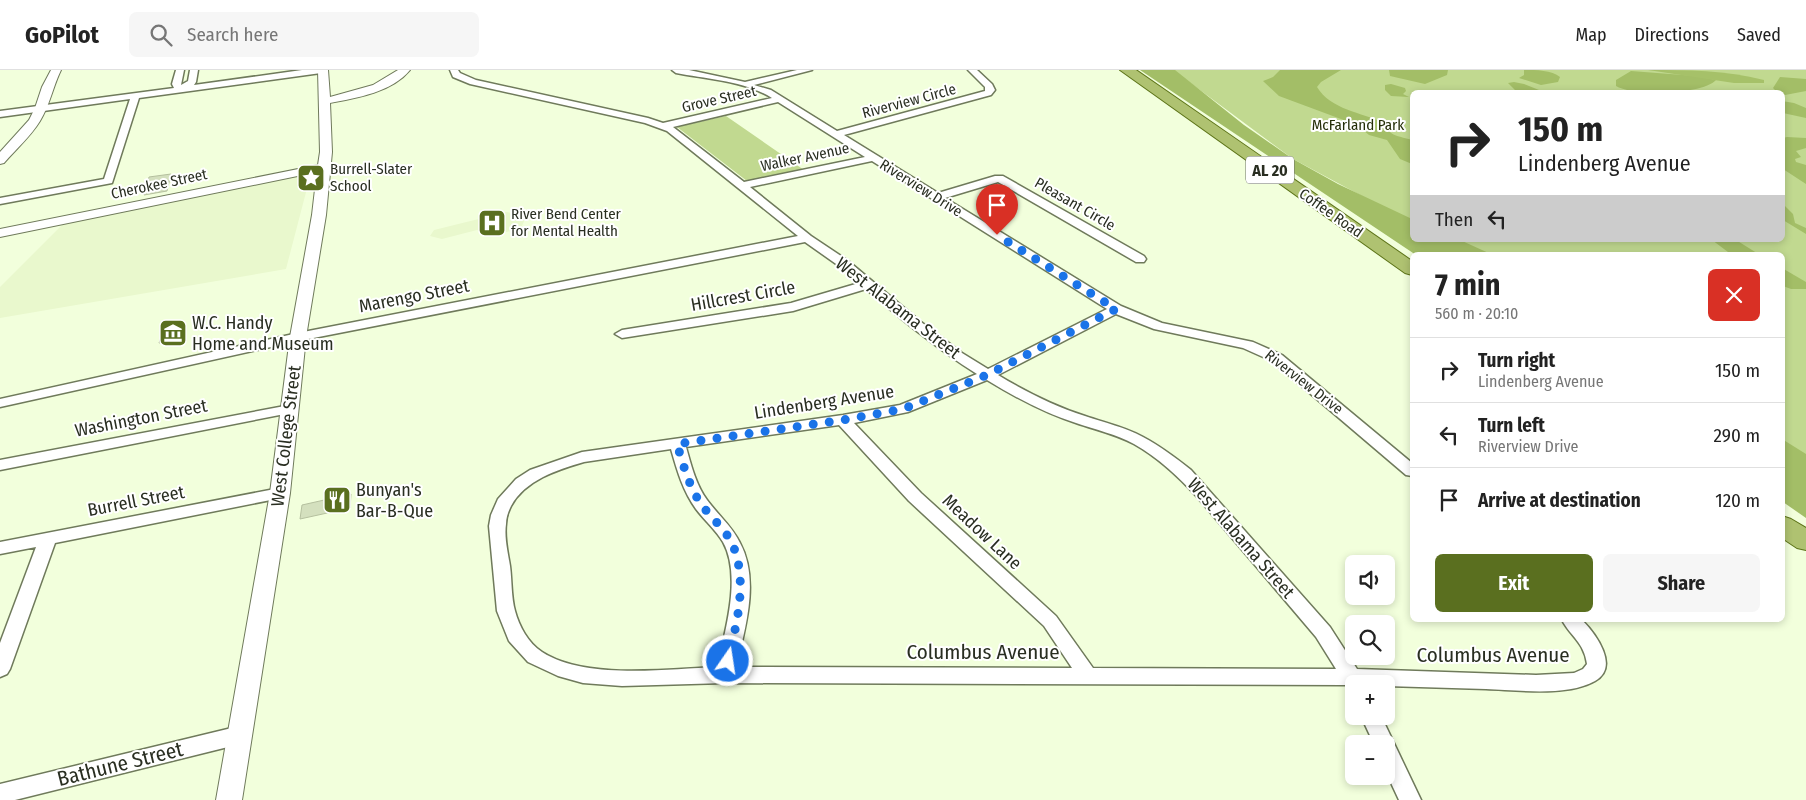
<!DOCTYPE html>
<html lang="en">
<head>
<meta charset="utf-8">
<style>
	body { margin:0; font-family:"Fira Sans Condensed",sans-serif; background:#f6f6f6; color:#222; height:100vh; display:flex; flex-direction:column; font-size:19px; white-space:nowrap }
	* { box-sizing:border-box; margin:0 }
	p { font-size:16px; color:#767676 }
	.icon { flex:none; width:28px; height:28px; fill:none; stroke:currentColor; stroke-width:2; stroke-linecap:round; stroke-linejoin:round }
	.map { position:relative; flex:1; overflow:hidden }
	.drawer { position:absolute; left:1410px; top:182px; width:375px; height:370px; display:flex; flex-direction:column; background:#fff; border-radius:8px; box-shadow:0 2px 8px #0003 }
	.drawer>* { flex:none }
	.banner { position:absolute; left:1410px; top:20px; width:375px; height:152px; border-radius:8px; box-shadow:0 2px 8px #0003; background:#fff; color:#222; overflow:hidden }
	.tools { position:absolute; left:1345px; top:485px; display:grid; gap:10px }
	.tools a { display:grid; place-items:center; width:50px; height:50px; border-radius:8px; background:#fff; box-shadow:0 2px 8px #0003; font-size:25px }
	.pin { position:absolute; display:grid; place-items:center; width:42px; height:42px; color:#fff; margin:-51px -21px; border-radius:50% 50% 50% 0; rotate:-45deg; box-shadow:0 0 5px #0007 }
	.pin .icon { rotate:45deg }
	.me { position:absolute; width:55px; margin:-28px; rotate:13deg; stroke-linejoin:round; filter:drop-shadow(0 0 4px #0008) }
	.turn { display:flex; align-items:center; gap:18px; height:105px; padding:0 25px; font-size:22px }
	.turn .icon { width:65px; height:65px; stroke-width:2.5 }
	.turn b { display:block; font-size:35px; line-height:42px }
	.then { display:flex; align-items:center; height:48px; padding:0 25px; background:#0003; gap:10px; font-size:19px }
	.round { display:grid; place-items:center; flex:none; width:52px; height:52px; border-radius:8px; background:#f6f6f6 }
	.overview { display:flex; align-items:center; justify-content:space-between; height:85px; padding:0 25px }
	h1 { font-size:30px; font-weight:700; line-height:38px }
	.primary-button { display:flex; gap:10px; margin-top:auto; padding:10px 25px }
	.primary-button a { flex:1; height:58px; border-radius:8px; background:#5a6f1f; color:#fff; font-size:20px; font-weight:700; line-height:58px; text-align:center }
	.primary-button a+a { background:#f6f6f6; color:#222 }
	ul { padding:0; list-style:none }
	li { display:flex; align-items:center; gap:15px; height:65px; padding:0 25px; border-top:1px solid #e0e0e0 }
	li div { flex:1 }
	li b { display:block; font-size:19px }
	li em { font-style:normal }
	header { display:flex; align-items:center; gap:30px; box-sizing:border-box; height:70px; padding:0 25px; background:#fff; border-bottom:1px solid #e0e0e0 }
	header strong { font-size:24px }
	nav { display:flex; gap:28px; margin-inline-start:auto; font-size:18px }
	.search { width:350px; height:45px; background:#f6f6f6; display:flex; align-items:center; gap:12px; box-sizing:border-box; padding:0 18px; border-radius:8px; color:#767676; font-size:19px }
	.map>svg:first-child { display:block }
	.built { fill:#e9f8cd }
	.green { fill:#c1d990 }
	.forest { fill:#a3be67 }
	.water { fill:#a6c169 }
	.building { fill:#d4e0be; stroke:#b5c09f }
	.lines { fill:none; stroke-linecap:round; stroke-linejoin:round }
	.minor-casing { stroke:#6f7a5b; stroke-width:3 }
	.tertiary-casing { stroke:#6f7a5b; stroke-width:2 }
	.primary-casing { stroke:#5d7418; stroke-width:2 }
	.minor { fill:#fff; fill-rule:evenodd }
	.tertiary { fill:#fff; fill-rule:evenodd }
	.primary { fill:#afc271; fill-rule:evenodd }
	.route { stroke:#1a73e8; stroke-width:9; stroke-dasharray:0 16.2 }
	.labels { text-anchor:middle; stroke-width:4; stroke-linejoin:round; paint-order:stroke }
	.far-street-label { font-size:15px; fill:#292e21; stroke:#fff }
	.far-park-label { font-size:15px; fill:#242e08; stroke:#fff }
	.far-poi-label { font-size:15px; fill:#292e21; stroke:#fff; text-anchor:start }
	.shield { fill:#fff; stroke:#696d64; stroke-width:1 }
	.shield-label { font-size:16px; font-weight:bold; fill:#292e21 }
	.street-label { font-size:18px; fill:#292e21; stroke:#fff }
	.poi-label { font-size:18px; fill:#292e21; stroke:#fff; text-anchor:start }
	.near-street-label { font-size:21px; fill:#292e21; stroke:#fff }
</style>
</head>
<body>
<header>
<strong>GoPilot</strong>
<div class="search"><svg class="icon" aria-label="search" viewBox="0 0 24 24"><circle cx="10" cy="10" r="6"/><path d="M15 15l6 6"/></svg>Search here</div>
<nav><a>Map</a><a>Directions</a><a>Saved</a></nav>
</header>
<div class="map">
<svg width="1806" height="730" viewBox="0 0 1806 730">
	<rect width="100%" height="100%" fill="#f2ffdc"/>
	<!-- built -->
	<path class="built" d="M311 103 286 199 0 248V217L63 154 157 133Z
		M507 142 526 147 521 158 496 165 477 160 442 169 430 166 434 160Z"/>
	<!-- green -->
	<path class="green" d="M1173 0H1806V416L1783 400 1782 185H1455L1432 170H1782V22H1412V157L1375 133 1293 89Z
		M726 46 804 100 747 111 677 57Z"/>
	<!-- forest -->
	<path class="forest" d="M1140 0H1175L1244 55 1293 89 1338 114 1412 149V170H1460L1493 185H1416Z
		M1280 0H1341L1321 12 1317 17C1331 40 1361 42 1384 53 1389 67 1400 66 1412 70V94L1400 89 1387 70 1369 65 1357 55 1279 26 1263 11 1273 7Z
		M1389 0H1448L1447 5 1425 14 1390 6Z
		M1524 0C1536 0 1552 0 1560 7L1558 12 1541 15 1519 8 1524 5Z
		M1631 1 1696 6 1716 10C1703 25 1631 26 1616 16V10Z
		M1780 7 1806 9V21L1785 25 1782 22H1777L1773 18Z
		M1514 12 1524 14 1544 22H1517L1508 13Z
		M1391 14 1405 18 1406 21 1403 24 1409 27 1391 26 1385 20V15Z
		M1782 31 1794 33 1806 38V48L1783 43Z
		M1787 67 1806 68V78L1796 81 1801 87 1795 89 1796 92 1806 95V114L1783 99V68Z
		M1783 134 1793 144 1795 153 1806 158V164L1783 150Z
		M1712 170H1736L1760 185H1732Z
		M1782 198 1806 212V219H1791L1783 216Z
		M1782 369 1806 384V448L1783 432Z"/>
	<!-- water -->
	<path class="water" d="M1648 0C1688 0 1725 0 1764 10V13H1734Z"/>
	<!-- building -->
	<path class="building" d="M171 104 167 121 144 125 149 107Z
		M180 254 176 271 159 273 164 258Z
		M351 424 350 438 300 449 302 435Z"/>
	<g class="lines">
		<defs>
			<path id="minor" d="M176 0H184L181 15 188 11 190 0H198L196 12 194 15 302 0H325L321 3 139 28 112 113 0 134V128L104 109 130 29 0 47V41L174 18 172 14Z
				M450 0H458L460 3 476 10 648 48 663 53 772 28C745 11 707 9 676 3L672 0H689L745 12 797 0H812L754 15 771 20 837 61 985 21V17L968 0H977L992 14 995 20 991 25 844 65 938 123 995 106H1003L1144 186 1146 189 1144 192H1136L998 112 945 128 1121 236 1162 253 1253 272 1282 285 1412 393V406L1406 405 1272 291 1243 278 1154 259 1116 244 998 305C1026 322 1054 336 1085 346 1105 353 1125 357 1143 367 1160 376 1176 388 1191 400L1330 557 1357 599 1536 605 1574 603 1583 599 1587 594C1584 572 1571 567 1562 550H1582C1596 564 1620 597 1595 611 1567 627 1517 620 1486 619 1452 618 1419 617 1386 616V614H1354V621L1349 620 1346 615 725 613 622 616 583 613 558 606 528 592 509 571 497 541 489 456 491 445 498 429 516 409 530 400 582 382 843 345 900 335 977 304C937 279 901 249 866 219L793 241 622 268 615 264 622 260 791 233 859 213 839 196 805 172 298 271 0 337V329L298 263 798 166 667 61 645 53 470 14 453 7ZM778 32 865 87 744 112 673 57ZM872 91 1107 239 988 299 962 283 921 252 847 190 811 166 750 117ZM987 310C1015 327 1044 343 1076 353 1096 360 1116 364 1134 374 1159 388 1179 407 1198 428L1316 567 1336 599 1093 598 1056 546 921 423 854 353 908 342ZM839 355 909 431 1044 556 1072 598 736 597C745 559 760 510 740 473 732 456 718 445 707 430 696 415 691 395 686 377ZM671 379C677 400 683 421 696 439 705 451 716 460 723 472 742 506 725 562 717 597 667 599 585 610 542 582 528 573 519 556 515 541 511 527 512 511 510 496 508 483 504 468 506 454 506 448 508 442 511 436 525 410 557 400 584 392Z
				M290 335 295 336 297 339 295 342 0 400V390Z
				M280 418 286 419 288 423 286 427 55 473 10 599 7 604 0 607V573L36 477 0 484V472Z
				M1361 646H1381L1421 730H1399L1386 702V674H1374Z
				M240 656 247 659 250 665 247 671 240 674 15 730H0V714Z"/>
			<path id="tertiary" d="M51 0H61C53 16 50 35 40 51 31 66 16 79 4 93L0 94V82L29 50 35 38 42 17Z
				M318 0H328L330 27 373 15 398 0H410C392 22 357 28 330 33L332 82 326 145 306 267 290 423 242 730H216L270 423 290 267 312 145 317 102 0 167V159L318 95 320 82Z"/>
			<path id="primary" d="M1120 0H1136L1412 191V205L1405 203Z
				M1782 446 1791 449 1806 458V480L1797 478 1782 468Z"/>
		</defs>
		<!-- minor casing -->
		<use href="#minor" class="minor-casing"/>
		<!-- tertiary casing -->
		<use href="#tertiary" class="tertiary-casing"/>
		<!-- primary casing -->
		<use href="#primary" class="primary-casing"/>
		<!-- minor -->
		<use href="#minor" class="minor"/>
		<!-- tertiary -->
		<use href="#tertiary" class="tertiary"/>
		<!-- primary -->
		<use href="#primary" class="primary"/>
	</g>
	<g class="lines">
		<!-- route -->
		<path class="route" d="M728 591C736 556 747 516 735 481 729 461 710 448 699 431 688 413 683 394 677 374L843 350 903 339 987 305 1116 239 997 165"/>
	</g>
	<!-- icons -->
	<defs>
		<symbol id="sight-square" viewBox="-11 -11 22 22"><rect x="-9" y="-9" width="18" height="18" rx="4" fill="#5a6f1f" stroke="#fff"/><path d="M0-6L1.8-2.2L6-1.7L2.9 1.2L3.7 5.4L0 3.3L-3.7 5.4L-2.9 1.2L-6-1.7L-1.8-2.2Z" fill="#fff"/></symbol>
		<symbol id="hospital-square" viewBox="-11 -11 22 22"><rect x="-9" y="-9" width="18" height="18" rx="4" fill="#5a6f1f" stroke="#fff"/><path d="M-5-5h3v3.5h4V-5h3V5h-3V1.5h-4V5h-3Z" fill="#fff"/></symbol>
		<symbol id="museum-square" viewBox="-11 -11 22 22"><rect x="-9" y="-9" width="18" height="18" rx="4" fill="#5a6f1f" stroke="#fff"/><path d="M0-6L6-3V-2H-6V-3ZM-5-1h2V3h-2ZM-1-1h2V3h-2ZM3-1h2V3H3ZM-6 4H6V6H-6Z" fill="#fff"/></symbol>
		<symbol id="restaurant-square" viewBox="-11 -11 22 22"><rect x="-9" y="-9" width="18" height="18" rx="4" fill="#5a6f1f" stroke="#fff"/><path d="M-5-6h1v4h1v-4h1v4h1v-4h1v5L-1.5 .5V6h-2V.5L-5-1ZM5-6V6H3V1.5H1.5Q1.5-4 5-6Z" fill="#fff"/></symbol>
	</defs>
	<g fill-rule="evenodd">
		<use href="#sight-square" x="295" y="92" width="32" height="32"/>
		<use href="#hospital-square" x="476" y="137" width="32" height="32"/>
		<use href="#museum-square" x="157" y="247" width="32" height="32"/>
		<use href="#restaurant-square" x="321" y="414" width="32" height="32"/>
	</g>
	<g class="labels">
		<!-- far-street labels -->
		<g class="far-street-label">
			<text transform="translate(719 29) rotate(-13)" y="5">Grove Street</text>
			<text transform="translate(909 31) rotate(-15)" y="5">Riverview Circle</text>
			<text transform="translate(805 87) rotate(-12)" y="5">Walker Avenue</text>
			<text transform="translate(159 114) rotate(-12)" y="5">Cherokee Street</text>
			<text transform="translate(921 118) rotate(32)" y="5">Riverview Drive</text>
			<text transform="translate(1075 134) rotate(30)" y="5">Pleasant Circle</text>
			<text transform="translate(1331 143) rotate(35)" y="5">Coffee Road</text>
			<text transform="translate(1304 312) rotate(38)" y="5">Riverview Drive</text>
		</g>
		<!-- far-park labels -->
		<g class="far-park-label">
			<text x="1358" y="60">McFarland Park</text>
		</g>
		<!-- far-poi labels -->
		<g class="far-poi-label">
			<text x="330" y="104">Burrell-Slater<tspan x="330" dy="17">School</tspan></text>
			<text x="511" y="149">River Bend Center<tspan x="511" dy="17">for Mental Health</tspan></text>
		</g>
		<!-- shield labels -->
		<rect class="shield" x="1246" y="86.5" width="48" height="27" rx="4"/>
		<g class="shield-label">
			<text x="1270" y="106">AL 20</text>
		</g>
		<!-- street labels -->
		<g class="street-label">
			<text transform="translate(414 226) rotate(-11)" y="6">Marengo Street</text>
			<text transform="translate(743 226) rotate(-10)" y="6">Hillcrest Circle</text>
			<text transform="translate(898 238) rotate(38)" y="6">West Alabama Street</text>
			<text transform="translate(824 332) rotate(-9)" y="6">Lindenberg Avenue</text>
			<text transform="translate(141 348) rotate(-11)" y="6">Washington Street</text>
			<text transform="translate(286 366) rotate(-83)" y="6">West College Street</text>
			<text transform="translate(136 431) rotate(-11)" y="6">Burrell Street</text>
			<text transform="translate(982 462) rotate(43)" y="6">Meadow Lane</text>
			<text transform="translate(1241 468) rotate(49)" y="6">West Alabama Street</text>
		</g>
		<!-- poi labels -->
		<g class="poi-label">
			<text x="192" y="259">W.C. Handy<tspan x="192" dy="21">Home and Museum</tspan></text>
			<text x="356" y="426">Bunyan's<tspan x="356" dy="21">Bar-B-Que</tspan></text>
		</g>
		<!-- near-street labels -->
		<g class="near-street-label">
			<text x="983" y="589">Columbus Avenue</text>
			<text x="1493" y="592">Columbus Avenue</text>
			<text transform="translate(120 694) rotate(-14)" y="7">Bathune Street</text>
		</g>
	</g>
</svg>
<div class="tools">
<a><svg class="icon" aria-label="sound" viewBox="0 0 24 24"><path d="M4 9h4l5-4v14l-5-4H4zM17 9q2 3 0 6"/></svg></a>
<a><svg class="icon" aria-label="search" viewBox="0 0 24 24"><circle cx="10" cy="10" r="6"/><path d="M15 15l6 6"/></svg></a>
<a>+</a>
<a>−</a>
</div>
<div class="pin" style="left:997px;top:165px;background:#d93025"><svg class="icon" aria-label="arrive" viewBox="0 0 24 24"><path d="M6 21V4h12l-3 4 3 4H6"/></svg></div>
<svg class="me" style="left:728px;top:591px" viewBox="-20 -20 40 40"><circle r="17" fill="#1a73e8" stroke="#fff" stroke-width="3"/><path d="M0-11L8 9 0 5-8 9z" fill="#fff"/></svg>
<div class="banner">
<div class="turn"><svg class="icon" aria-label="right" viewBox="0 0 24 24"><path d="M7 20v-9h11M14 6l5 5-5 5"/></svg><div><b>150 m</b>Lindenberg Avenue</div></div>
<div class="then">Then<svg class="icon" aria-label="left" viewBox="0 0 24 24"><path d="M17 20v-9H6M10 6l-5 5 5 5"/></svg></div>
</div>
<section class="drawer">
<div class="overview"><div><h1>7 min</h1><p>560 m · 20:10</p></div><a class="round" style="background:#d93025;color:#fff"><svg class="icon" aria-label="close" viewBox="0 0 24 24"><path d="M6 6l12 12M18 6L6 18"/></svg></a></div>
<ul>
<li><svg class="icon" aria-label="right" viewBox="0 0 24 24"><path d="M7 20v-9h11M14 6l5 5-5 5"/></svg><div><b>Turn right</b><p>Lindenberg Avenue</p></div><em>150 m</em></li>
<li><svg class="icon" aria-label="left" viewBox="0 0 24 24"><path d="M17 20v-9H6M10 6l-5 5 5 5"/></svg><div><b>Turn left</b><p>Riverview Drive</p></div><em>290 m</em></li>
<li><svg class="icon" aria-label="arrive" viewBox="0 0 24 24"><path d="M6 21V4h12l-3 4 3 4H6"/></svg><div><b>Arrive at destination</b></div><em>120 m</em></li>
</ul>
<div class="primary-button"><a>Exit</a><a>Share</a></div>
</section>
</div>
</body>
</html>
